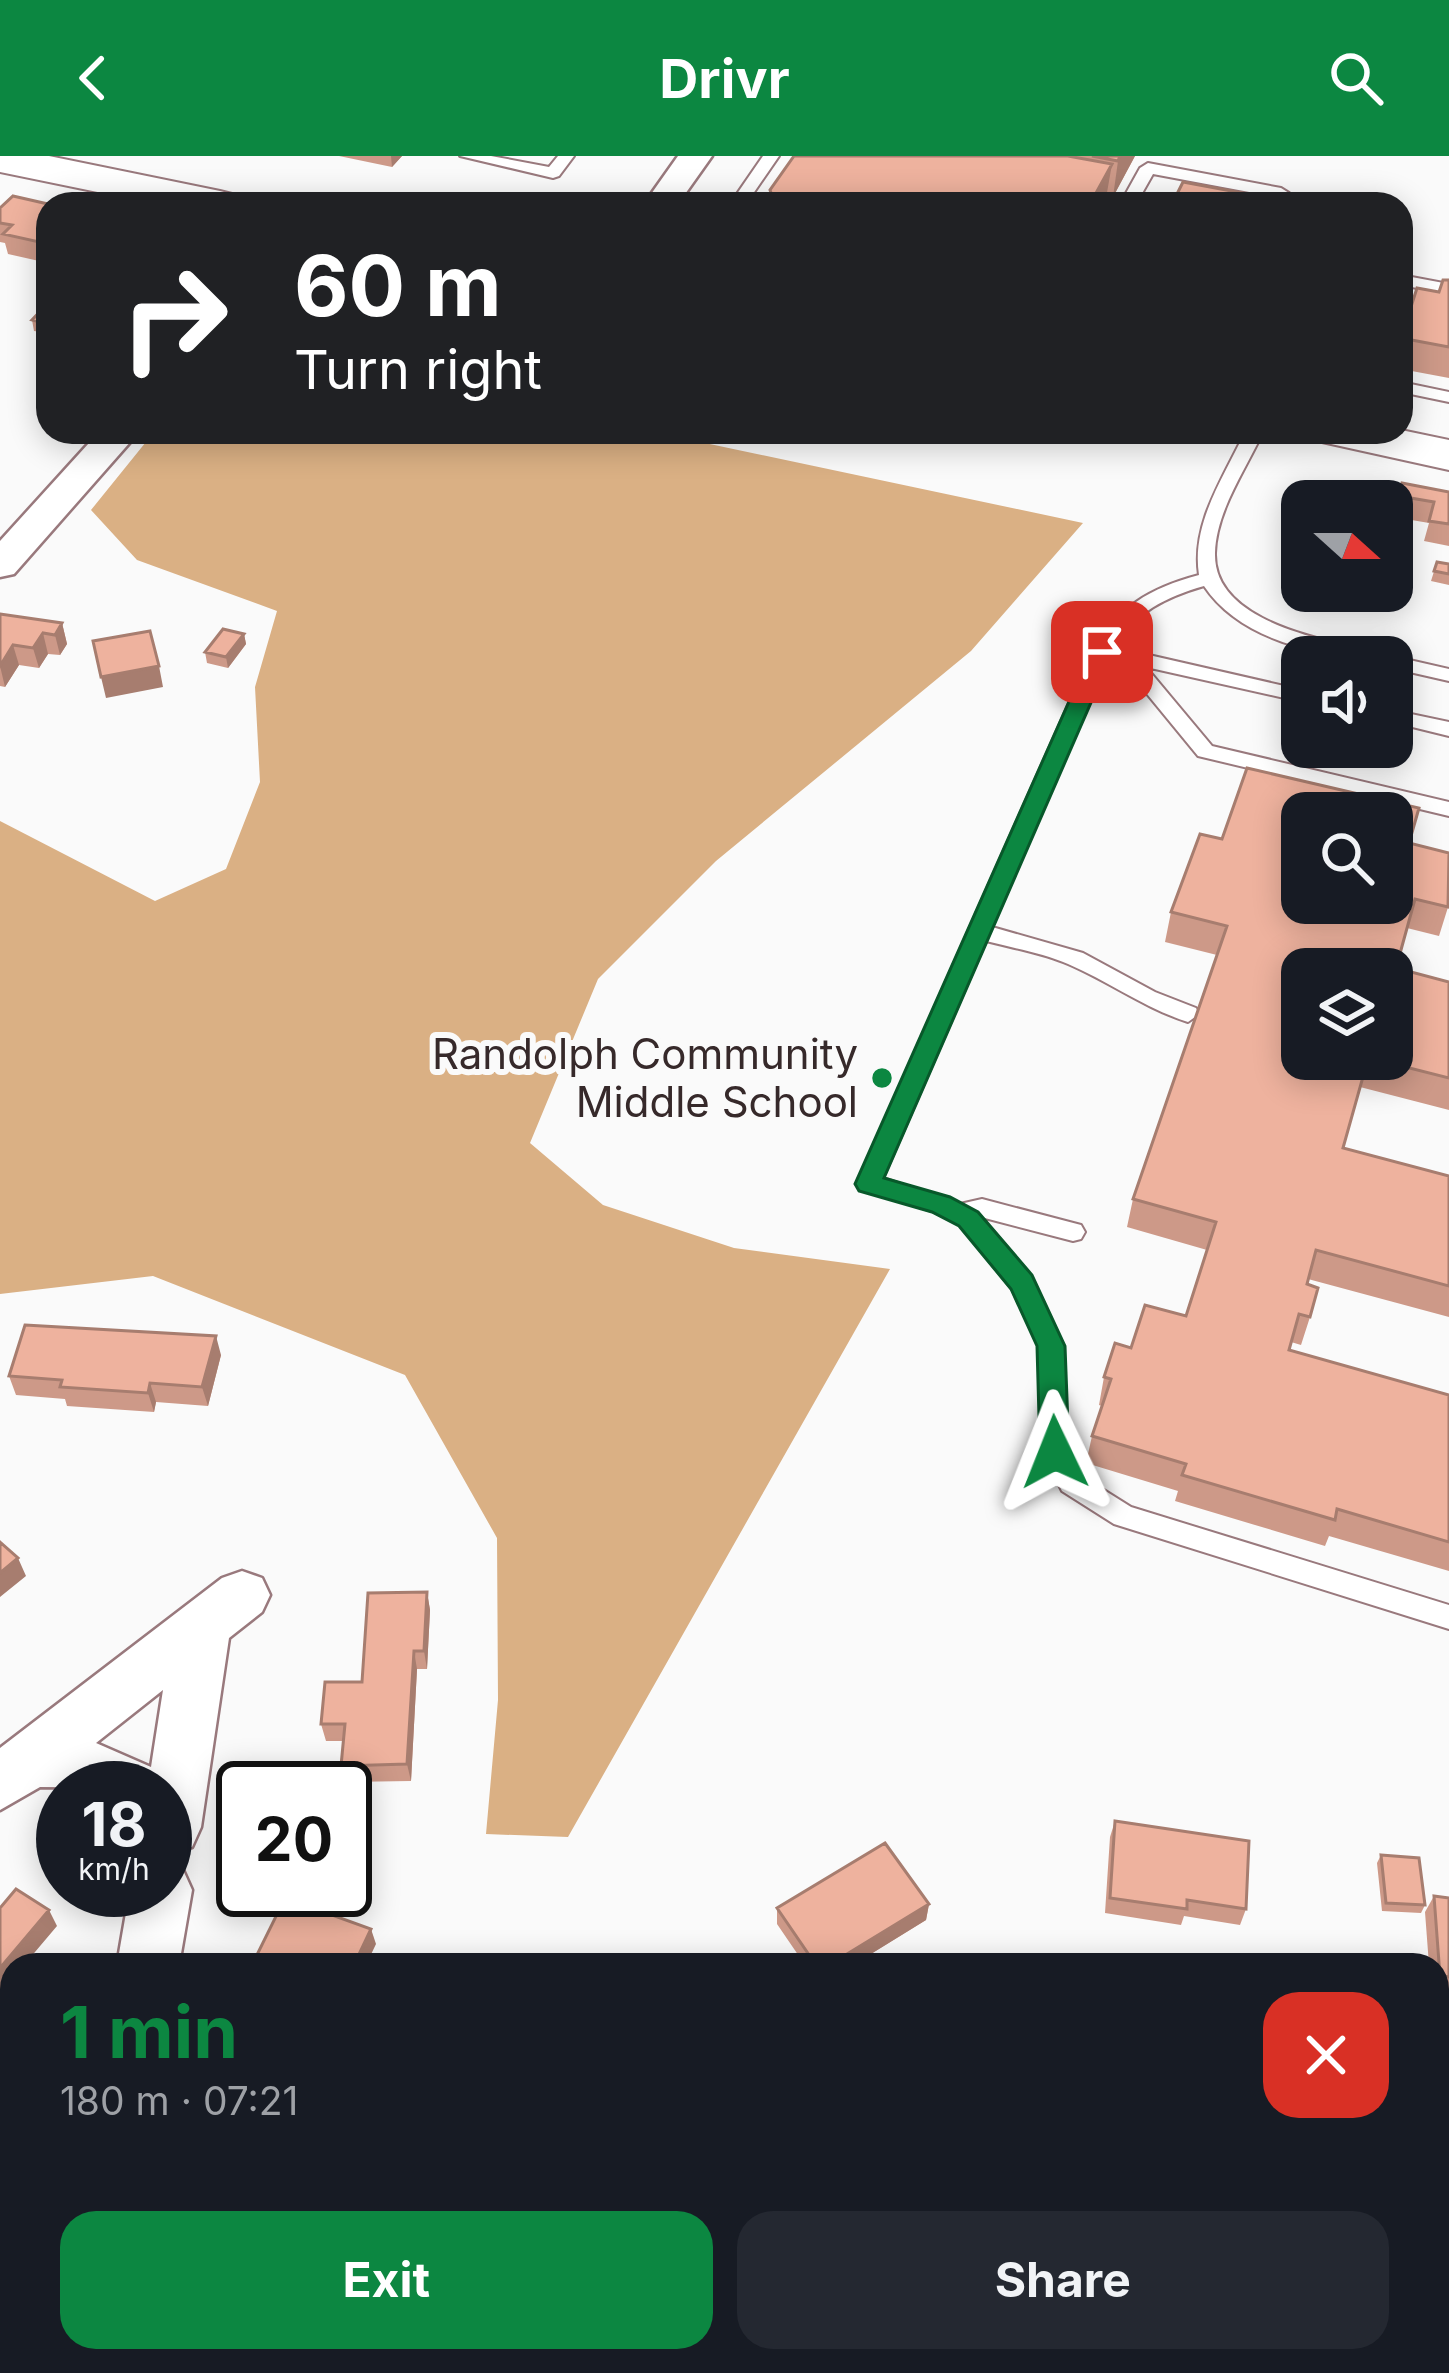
<!DOCTYPE html>
<html lang="en">
<head>
<meta charset="utf-8">
<style>
	body { margin:0; font-family:Inter,sans-serif; background:#242831; color:#f1f3f6; height:100vh; display:flex; flex-direction:column; font-size:45px; white-space:nowrap }
	* { box-sizing:border-box; margin:0 }
	p { font-size:39px; color:#9ea1a6 }
	.icon { flex:none; width:66px; height:66px; fill:none; stroke:currentColor; stroke-width:2; stroke-linecap:round; stroke-linejoin:round }
	.map { position:relative; flex:1; overflow:hidden }
	.drawer { position:absolute; left:0px; top:1797px; width:1449px; height:420px; display:flex; flex-direction:column; background:#171b24; border-radius:36px 36px 0 0; box-shadow:0 6px 30px #0003 }
	.drawer>* { flex:none }
	.top-card { position:absolute; left:36px; top:36px; width:1377px; height:252px; border-radius:36px; box-shadow:0 6px 30px #0003; background:#202124; color:#fff; overflow:hidden }
	.needle { width:78px; rotate:111deg }
	.tools { position:absolute; left:1281px; top:324px; display:grid; gap:24px }
	.tools a { display:grid; place-items:center; width:132px; height:132px; border-radius:24px; background:#171b24; box-shadow:0 6px 30px #0003; font-size:60px }
	.speed { position:absolute; left:36px; top:1605px; display:flex; gap:24px; font-size:60px; font-weight:700; text-align:center }
	.speed>* { display:grid; place-content:center; width:156px; height:156px; border-radius:50%; background:#171b24; box-shadow:0 6px 30px #0003; line-height:1 }
	.speed small { font-size:30px; font-weight:400 }
	.speed .limit { border:6px solid #111; border-radius:18px; background:#fff; color:#111 }
	.pin { position:absolute; display:grid; place-items:center; width:102px; height:102px; color:#fff; margin:-51px; border-radius:24px; box-shadow:0 6px 18px #0006 }
	.me { position:absolute; width:132px; margin:-66px; rotate:358deg; stroke-linejoin:round; filter:drop-shadow(0 0 9px #0008) }
	.turn { display:flex; align-items:center; gap:42px; height:252px; padding:0 60px; font-size:54px }
	.turn .icon { width:156px; height:156px; stroke-width:2.5 }
	.turn b { display:block; font-size:84px; line-height:102px }
	.round { display:grid; place-items:center; flex:none; width:126px; height:126px; border-radius:36px; background:#242831 }
	.headline { display:flex; align-items:center; justify-content:space-between; height:204px; padding:0 60px }
	h1 { font-size:72px; font-weight:700; line-height:90px; color:#0c8741 }
	.primary-button { display:flex; gap:24px; margin-top:auto; padding:24px 60px }
	.primary-button a { flex:1; height:138px; border-radius:36px; background:#0c8741; color:#fff; font-size:48px; font-weight:700; line-height:138px; text-align:center }
	.primary-button a+a { background:#242831; color:#f1f3f6 }
	header { display:flex; justify-content:space-between; align-items:center; height:156px; padding:0 60px; background:#0c8741; color:#fff; font-size:54px; font-weight:700 }
	.map>svg:first-child { display:block }
	.forest { fill:#dab084 }
	.lines { fill:none; stroke-linecap:round; stroke-linejoin:round }
	.service-casing { stroke:#99797d; stroke-width:4 }
	.minor-casing { stroke:#99797d; stroke-width:5 }
	.secondary-casing { stroke:#99797d; stroke-width:4 }
	.service { fill:#fff; fill-rule:evenodd }
	.minor { fill:#fff; fill-rule:evenodd }
	.secondary { fill:#fff; fill-rule:evenodd }
	.wall { fill:#cd9988; fill-rule:evenodd }
	.shaded-wall { fill:#a77d6f }
	.building { fill:#eeb29e; stroke:#a77d6f; stroke-width:3; fill-rule:evenodd }
	.route { fill:#0c8741; stroke:#08582a; stroke-width:3 }
	.poi-dot { fill:#0c8741; stroke:#fafafa; stroke-width:4.5 }
	.labels { text-anchor:middle; stroke-width:12; stroke-linejoin:round; paint-order:stroke }
	.poi-label { font-size:42px; fill:#36292a; stroke:#fafafa; text-anchor:end }
</style>
</head>
<body>
<header><svg class="icon" aria-label="back" viewBox="0 0 24 24"><path d="M15 5l-7 7 7 7"/></svg>Drivr<svg class="icon" aria-label="search" viewBox="0 0 24 24"><circle cx="10" cy="10" r="6"/><path d="M15 15l6 6"/></svg></header>
<div class="map">
<svg width="1449" height="2217" viewBox="0 0 1449 2217">
	<rect width="100%" height="100%" fill="#fafafa"/>
	<!-- forest -->
	<path class="forest" d="M154 276H653L1083 367 971 495 716 705 598 823 530 987 603 1049 734 1092 890 1113 568 1681 486 1678 498 1544 497 1382 405 1219 153 1120 0 1138V665L155 745 226 713 260 626 255 531 277 455 137 404 91 354Z"/>
	<g class="lines">
		<defs>
			<path id="service" d="M460 0H491L549 11 558 0H574L559 20 553 22Z
				M763 0H779L746 48H730Z
				M1148 7 1281 32 1289 37 1281 42 1153 18 1136 48H1120L1140 12Z
				M1401 119 1449 128V138L1401 129Z
				M1401 226 1449 236V246L1401 236Z
				M1245 276H1263C1246 313 1216 355 1215 397 1213 467 1324 483 1376 497L1379 501C1318 501 1240 484 1204 430 1166 441 1135 456 1114 491L1302 534V546L1146 511 1212 590 1449 646V660L1198 600 1120 505 1108 503 992 771 1083 797 1155 836 1196 852 1199 858 1188 866C1144 852 1110 826 1068 808 1043 797 1013 792 986 785L883 1022 960 1048 982 1043 1081 1069 1085 1076 1081 1083 1073 1085 981 1061 1031 1120 1063 1190 1068 1296 1080 1319 1131 1351 1449 1449V1473L1114 1368 1062 1335 1042 1296 1039 1190 1012 1133 960 1069 932 1055 861 1033 857 1027 1092 495C1118 451 1150 432 1199 419 1191 367 1224 321 1245 276Z
				M1392 500 1449 513V525L1392 512V501H1387Z
				M1392 554 1449 566V580L1392 566Z"/>
			<path id="minor" d="M678 0H712L678 48H644Z
				M99 276H139L14 418 0 421V385Z
				M242 1415 262 1422 270 1439 262 1456 229 1482 201 1671 192 1691 165 1697V1632L40 1631 0 1654V1592L222 1422ZM163 1534 151 1611 96 1587Z
				M165 1707 183 1714 192 1734 179 1809H117L130 1734H165Z
				M1437 1938 1449 1940V2004L1437 2002Z
				M28 2205H96L98 2217H30Z
				M822 2205H890L887 2217H819Z"/>
			<path id="secondary" d="M0 0H49L220 35 236 39 242 48H156L0 16Z
				M1401 274 1449 284V314L1322 286 1315 276Z"/>
		</defs>
		<!-- service casing -->
		<use href="#service" class="service-casing"/>
		<!-- minor casing -->
		<use href="#minor" class="minor-casing"/>
		<!-- secondary casing -->
		<use href="#secondary" class="secondary-casing"/>
		<!-- service -->
		<use href="#service" class="service"/>
		<!-- minor -->
		<use href="#minor" class="minor"/>
		<!-- secondary -->
		<use href="#secondary" class="secondary"/>
	</g>
	<!-- wall -->
	<path class="wall" d="M339 0H402L392 11Z
		M794 0H1135L1113 41 1108 40 1105 48H770V34Z
		M48 48V107L8 98 5 87 0 86V52Z
		M1449 124V222L1401 213V178Z
		M48 148V177L34 175 32 164Z
		M1402 327 1449 336V390L1424 385 1429 367 1394 361Z
		M1437 406 1449 408V429L1431 425Z
		M0 458 62 467 67 488 60 499 48 498 39 512 19 509 5 531 0 530Z
		M244 478 246 488 228 512 207 507 205 496Z
		M1222 683 1409 687 1449 748 1439 780 1407 772 1396 812 1449 826V954L1360 931 1343 992 1449 1020V1161L1308 1123 1307 1128 1310 1161 1301 1189 1291 1186 1289 1194 1449 1239V1415L1329 1380 1325 1390 1175 1345 1178 1335 1086 1307 1092 1280 1102 1250 1099 1249 1104 1221 1131 1192 1186 1160 1207 1094 1127 1071 1133 1043 1217 799 1165 786 1171 756ZM1392 813V903H1302Z
		M221 1199 208 1250 156 1246 154 1256 67 1250 65 1243 16 1239 9 1220Z
		M427 1436 430 1454 427 1513H417L411 1625 346 1626 341 1610 343 1585H326L321 1568 362 1526Z
		M1115 1665 1246 1753 1240 1769 1184 1760 1181 1769 1105 1757 1110 1681Z
		M1381 1699 1425 1749 1421 1757 1382 1755 1377 1707Z
		M1434 1740 1449 1742V1837L1437 1836V1809H1429L1425 1756Z
		M929 1748 926 1764 853 1809H805L777 1768V1752Z
		M1449 2138V2217H1442L1446 2142Z
		M1101 2205H1147L1105 2217Z
		M1222 2205H1274L1234 2217H1226Z"/>
	<!-- shaded-wall -->
	<path class="shaded-wall" d="M391 0H402L392 11Z
		M1120 0H1135L1113 41 1118 5Z
		M1112 8 1105 48H1090Z
		M62 467 67 488 60 499 55 479Z
		M43 477 48 498 39 512 33 492Z
		M244 478 246 488 228 512 226 501Z
		M13 489 19 509 5 531 0 510Z
		M159 510 163 531 106 542 101 521Z
		M216 1180 221 1199 208 1250 202 1231Z
		M150 1227 156 1246 154 1256 148 1237Z
		M18 1402 26 1420 0 1441V1417Z
		M427 1436 430 1454 427 1513 424 1495Z
		M414 1495 417 1513 411 1625 407 1608Z
		M929 1748 926 1764 853 1809H829Z
		M49 1754 57 1770 24 1809H12V1823L0 1837V1812Z
		M371 1773 376 1788 366 1809H354Z
		M1111 2205H1147L1105 2217Z
		M1235 2205H1274L1234 2217H1228Z"/>
	<!-- building -->
	<path class="building" d="M794 0H1068L1112 8 1090 48H775L770 34Z
		M1092 0H1120L1118 5Z
		M1183 26 1301 48H1172Z
		M13 40 48 48V88L3 78 12 69 0 67V52Z
		M1443 124H1449V191L1401 182 1417 132 1439 136Z
		M47 148 48 168 32 164Z
		M1402 327 1449 336V368L1429 365 1434 346 1399 340Z
		M1437 406 1449 408V418L1434 415Z
		M0 458 62 467 55 479 43 477 33 492 13 489 0 510Z
		M223 473 244 478 226 501 205 496Z
		M150 475 159 510 101 521 93 485Z
		M1247 612 1419 652 1409 687 1449 697 1448 751 1415 743 1396 812 1449 826V922L1374 903H1392V813H1302V903H1368L1343 992 1449 1020V1130L1316 1094 1307 1128 1318 1132 1310 1161 1299 1158 1289 1194 1449 1239V1386L1337 1353 1335 1364 1182 1319 1186 1308 1092 1280 1111 1223 1104 1221 1115 1187 1131 1192 1145 1149 1186 1160 1216 1066 1133 1043 1227 770 1171 756 1200 678 1222 683ZM1302 657H1392V747H1302Z
		M25 1169 216 1180 202 1231 150 1227 148 1237 60 1231 62 1224 9 1220Z
		M0 1386 18 1402 0 1417Z
		M427 1436 424 1495H414L407 1608 341 1610 345 1568H321L325 1526H362L368 1437Z
		M1115 1665 1249 1685 1246 1753 1187 1744V1753L1110 1742Z
		M885 1687 929 1748 829 1809H816L777 1752Z
		M1381 1699 1419 1702 1425 1749 1386 1747Z
		M16 1733 49 1754 0 1812V1752Z
		M1434 1740 1449 1742V1821L1440 1820Z
		M285 1742 371 1773 354 1809H252Z
		M551 2207 603 2217H549Z"/>
	<!-- route -->
	<path class="route" d="M1102 489 1113 496 884 1022 950 1041 978 1056 1032 1119 1065 1190 1069 1296 1065 1305H1045L1040 1296 1037 1190 1011 1133 959 1070 932 1056 859 1035 855 1028 1091 496Z"/>
	<!-- markers -->
	<circle class="poi-dot" cx="882" cy="922" r="12"/>
	<g class="labels">
		<!-- poi labels -->
		<g class="poi-label">
			<text x="858" y="913">Randolph Community<tspan x="858" dy="48">Middle School</tspan></text>
		</g>
	</g>
</svg>
<div class="tools">
<a><svg class="needle" viewBox="-14 -14 28 28"><path d="M0-13l5 13h-10z" fill="#e53935"/><path d="M0 13l5-13h-10z" fill="#9ea1a6"/></svg></a>
<a><svg class="icon" aria-label="sound" viewBox="0 0 24 24"><path d="M4 9h4l5-4v14l-5-4H4zM17 9q2 3 0 6"/></svg></a>
<a><svg class="icon" aria-label="search" viewBox="0 0 24 24"><circle cx="10" cy="10" r="6"/><path d="M15 15l6 6"/></svg></a>
<a><svg class="icon" aria-label="layers" viewBox="0 0 24 24"><path d="M12 4l9 5-9 5-9-5zM3 14l9 5 9-5"/></svg></a>
</div>
<div class="speed"><div>18<small>km/h</small></div><div class="limit">20</div></div>
<div class="pin" style="left:1102px;top:496px;background:#d93025"><svg class="icon" aria-label="arrive" viewBox="0 0 24 24"><path d="M6 21V4h12l-3 4 3 4H6"/></svg></div>
<svg class="me" style="left:1055px;top:1296px" viewBox="-20 -20 40 40"><path d="M0-17L14 15 0 8-14 15z" fill="#0c8741" stroke="#fff" stroke-width="4"/></svg>
<div class="top-card">
<div class="turn"><svg class="icon" aria-label="right" viewBox="0 0 24 24"><path d="M7 20v-9h11M14 6l5 5-5 5"/></svg><div><b>60 m</b>Turn right</div></div>
</div>
<section class="drawer">
<div class="headline"><div><h1>1 min</h1><p>180 m · 07:21</p></div><a class="round" style="background:#d93025;color:#fff"><svg class="icon" aria-label="close" viewBox="0 0 24 24"><path d="M6 6l12 12M18 6L6 18"/></svg></a></div>
<div class="primary-button"><a>Exit</a><a>Share</a></div>
</section>
</div>
</body>
</html>
